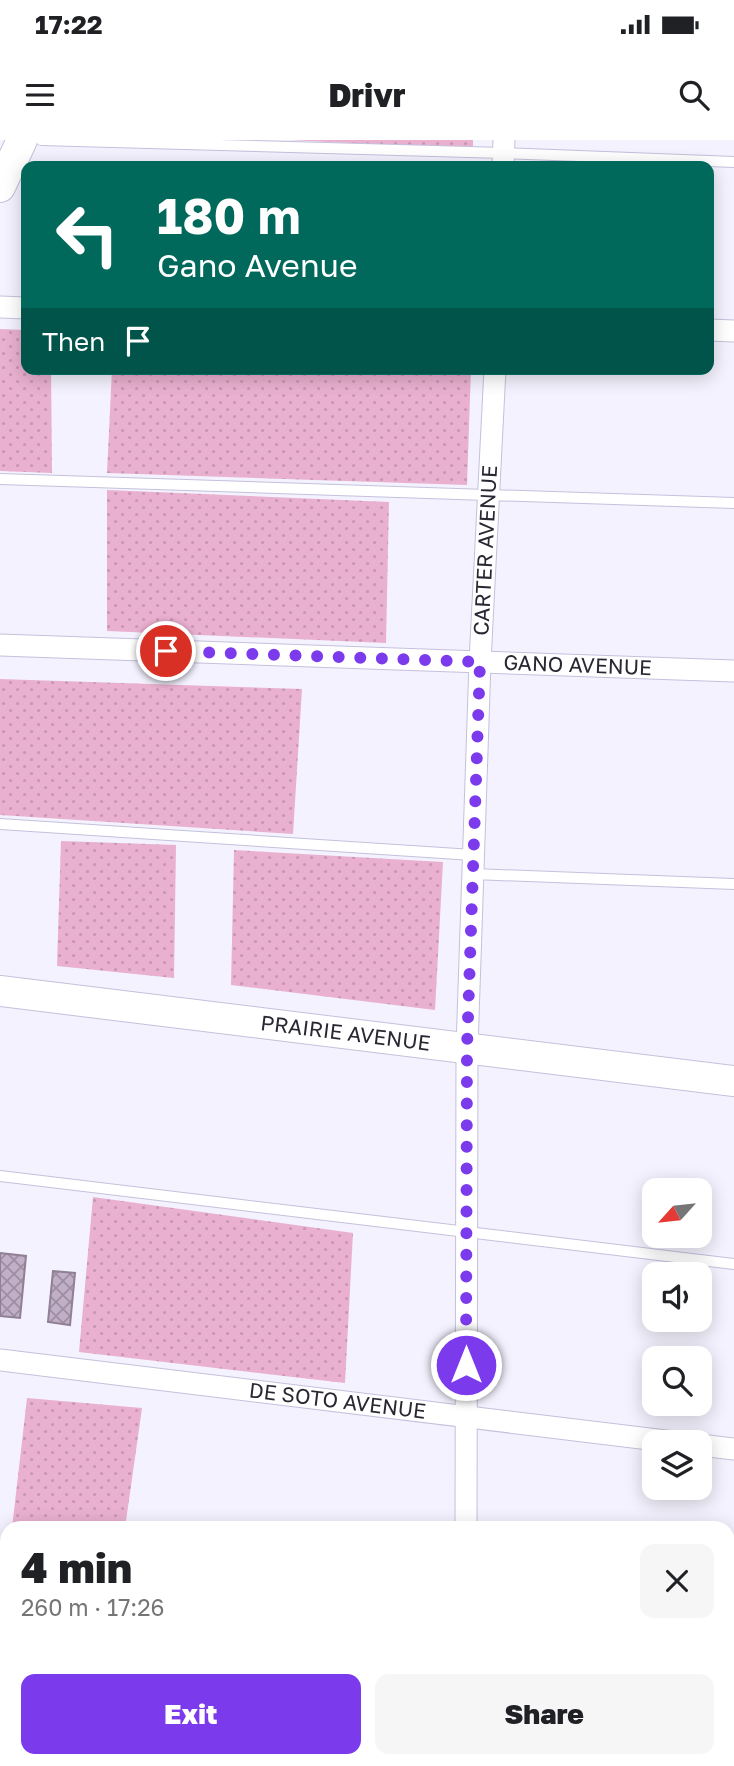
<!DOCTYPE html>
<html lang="en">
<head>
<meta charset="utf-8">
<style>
	body { margin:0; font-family:"Golos Text",sans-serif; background:#f6f6f6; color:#202124; height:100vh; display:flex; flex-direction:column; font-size:26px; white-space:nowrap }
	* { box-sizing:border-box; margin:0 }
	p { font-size:23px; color:#757577 }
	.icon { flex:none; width:38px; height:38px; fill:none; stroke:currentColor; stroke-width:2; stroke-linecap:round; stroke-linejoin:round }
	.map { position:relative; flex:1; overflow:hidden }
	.side { position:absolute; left:0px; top:1381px; width:735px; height:247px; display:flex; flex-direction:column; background:#fff; border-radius:21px 21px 0 0; box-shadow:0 4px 18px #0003 }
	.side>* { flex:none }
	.hud { position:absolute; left:21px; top:21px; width:693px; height:214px; border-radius:14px; box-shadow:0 4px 18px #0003; background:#00695c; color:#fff; overflow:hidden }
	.needle { width:46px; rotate:243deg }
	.buttons { position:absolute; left:642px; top:1038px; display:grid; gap:14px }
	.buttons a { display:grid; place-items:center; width:70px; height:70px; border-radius:14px; background:#fff; box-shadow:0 4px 18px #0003; font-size:35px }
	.pin { position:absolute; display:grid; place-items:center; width:60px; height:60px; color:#fff; margin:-30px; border:4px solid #fff; border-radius:50%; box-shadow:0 2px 7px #0007 }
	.me { position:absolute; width:77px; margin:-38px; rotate:0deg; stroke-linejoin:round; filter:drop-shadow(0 0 5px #0008) }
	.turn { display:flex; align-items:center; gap:24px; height:147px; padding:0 21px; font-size:32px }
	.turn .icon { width:91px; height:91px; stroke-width:2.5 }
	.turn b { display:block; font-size:49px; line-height:60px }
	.then { display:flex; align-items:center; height:66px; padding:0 21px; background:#0003; gap:14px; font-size:26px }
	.round { display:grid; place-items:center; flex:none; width:74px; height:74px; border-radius:14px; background:#f6f6f6 }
	.headline { display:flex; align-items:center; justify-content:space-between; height:119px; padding:0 21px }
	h1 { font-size:42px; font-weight:800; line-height:52px }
	.cta { display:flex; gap:14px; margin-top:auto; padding:14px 21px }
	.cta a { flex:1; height:80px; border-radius:14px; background:#7c3aed; color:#fff; font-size:28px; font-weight:800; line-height:80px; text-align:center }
	.cta a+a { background:#f6f6f6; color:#202124 }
	.status { display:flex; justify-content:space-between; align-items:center; height:49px; padding:0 35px; background:#fff; direction:ltr }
	.status svg { height:19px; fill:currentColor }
	header { display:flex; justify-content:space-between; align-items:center; height:91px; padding:0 21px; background:#fff; font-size:32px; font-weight:800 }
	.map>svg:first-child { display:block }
	.grass { fill:url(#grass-dots) }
	.building { fill:url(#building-cross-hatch); stroke:#907f95; stroke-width:2 }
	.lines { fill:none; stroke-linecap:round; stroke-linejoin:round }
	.lane-casing { stroke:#c4c1dc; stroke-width:12 }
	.street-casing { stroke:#c4c1dc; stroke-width:23 }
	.secondary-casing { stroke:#c4c1dc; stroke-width:32 }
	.lane { stroke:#fff; stroke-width:10 }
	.street { stroke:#fff; stroke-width:21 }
	.secondary { stroke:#fff; stroke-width:30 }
	.route { stroke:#7c3aed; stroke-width:12; stroke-dasharray:0 21.6 }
	.labels { text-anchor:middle; stroke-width:5; stroke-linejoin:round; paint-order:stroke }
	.street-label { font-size:21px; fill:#292732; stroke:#fff }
</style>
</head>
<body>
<div class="status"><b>17:22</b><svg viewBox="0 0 49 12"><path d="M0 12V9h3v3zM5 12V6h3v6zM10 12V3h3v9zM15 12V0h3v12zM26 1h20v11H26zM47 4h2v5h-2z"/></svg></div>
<header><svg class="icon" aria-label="menu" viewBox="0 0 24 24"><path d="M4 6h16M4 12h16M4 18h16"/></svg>Drivr<svg class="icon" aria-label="search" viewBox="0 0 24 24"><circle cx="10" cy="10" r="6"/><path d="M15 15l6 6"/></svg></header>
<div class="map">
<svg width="734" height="1626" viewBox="0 0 734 1626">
	<defs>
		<pattern id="grass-dots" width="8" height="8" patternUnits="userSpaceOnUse" patternTransform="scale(1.75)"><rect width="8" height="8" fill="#eab0d0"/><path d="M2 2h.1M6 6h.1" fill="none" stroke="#c997b3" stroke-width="1.8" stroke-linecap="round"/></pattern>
		<pattern id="building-cross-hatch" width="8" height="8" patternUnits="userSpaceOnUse" patternTransform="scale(1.75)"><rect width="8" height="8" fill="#c1afc7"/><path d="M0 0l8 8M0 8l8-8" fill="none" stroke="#9d8ea2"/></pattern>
	</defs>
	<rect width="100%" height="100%" fill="#f3f2fe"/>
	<!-- grass -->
	<path class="grass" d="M289 0H473V9Z
		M0 189 26 190V229H51L52 333 0 331Z
		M112 229H471L467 345 107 333Z
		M107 350 389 362 386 503 107 491Z
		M0 539 302 549 293 694 0 675Z
		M61 701 176 705 174 838 57 826Z
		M234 710 443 722 435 870 231 845Z
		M93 1057 353 1093 345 1243 79 1212Z
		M27 1258 142 1268 125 1388H12Z"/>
	<!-- building -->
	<path class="building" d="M0 1113 26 1116 20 1178 0 1176Z
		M53 1131 75 1133 70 1185 48 1182Z"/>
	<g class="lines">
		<defs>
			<path id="lane" d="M41 0 504 13 734 22
				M0 339 734 363
				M0 684 473 715
				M473 734 734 744
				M0 1036 734 1124
				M0 1405 7 1406
				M728 1492 734 1493"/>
			<g id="street">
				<path d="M503 26 504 0"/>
				<path d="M0 167 26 168"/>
				<path d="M709 190 734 191"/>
				<path id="s1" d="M0 505 734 531"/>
				<path id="s2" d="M0 1220 674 1302"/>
				<path d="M700 1305 734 1309"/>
				<path id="s3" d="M466 1388 467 908 480 522 495 229"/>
				<path d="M0 1593 7 1594"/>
				<path d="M228 1620 274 1626"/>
				<path d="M465 1626V1620"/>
			</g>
			<g id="secondary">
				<path d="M0 47 22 0"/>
				<path id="s4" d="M0 851 734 941"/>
			</g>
		</defs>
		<!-- lane casing -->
		<use href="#lane" class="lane-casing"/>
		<!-- street casing -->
		<use href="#street" class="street-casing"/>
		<!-- secondary casing -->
		<use href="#secondary" class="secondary-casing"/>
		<!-- lane -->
		<use href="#lane" class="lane"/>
		<!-- street -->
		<use href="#street" class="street"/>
		<!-- secondary -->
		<use href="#secondary" class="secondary"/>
	</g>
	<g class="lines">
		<!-- route -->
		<path class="route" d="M166 511 480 522 467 908 466 1225"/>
	</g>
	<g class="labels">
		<!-- street labels -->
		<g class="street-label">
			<text dy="7" stroke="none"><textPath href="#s3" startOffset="978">CARTER AVENUE</textPath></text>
			<text dy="7" stroke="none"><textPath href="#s1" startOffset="578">GANO AVENUE</textPath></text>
			<text dy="7" stroke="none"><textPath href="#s4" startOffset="348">PRAIRIE AVENUE</textPath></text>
			<text dy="7" stroke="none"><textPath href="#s2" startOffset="340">DE SOTO AVENUE</textPath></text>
		</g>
	</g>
</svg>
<div class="buttons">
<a><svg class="needle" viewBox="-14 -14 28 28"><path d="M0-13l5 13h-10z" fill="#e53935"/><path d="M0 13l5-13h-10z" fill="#757577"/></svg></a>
<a><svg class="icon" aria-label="sound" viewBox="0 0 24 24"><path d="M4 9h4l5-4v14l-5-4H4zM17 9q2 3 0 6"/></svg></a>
<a><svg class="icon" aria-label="search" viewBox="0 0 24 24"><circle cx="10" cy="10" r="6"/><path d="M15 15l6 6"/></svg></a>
<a><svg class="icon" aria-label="layers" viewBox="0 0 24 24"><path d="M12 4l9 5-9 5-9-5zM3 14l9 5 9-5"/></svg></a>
</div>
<div class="pin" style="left:166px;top:511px;background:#d93025"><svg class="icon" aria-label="arrive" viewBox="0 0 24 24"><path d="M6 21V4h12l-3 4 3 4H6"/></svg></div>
<svg class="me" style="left:466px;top:1225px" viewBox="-20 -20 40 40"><circle r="17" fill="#7c3aed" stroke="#fff" stroke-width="3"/><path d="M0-11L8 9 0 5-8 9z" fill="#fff"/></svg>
<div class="hud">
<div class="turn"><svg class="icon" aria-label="left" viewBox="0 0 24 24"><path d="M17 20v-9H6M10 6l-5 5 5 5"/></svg><div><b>180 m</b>Gano Avenue</div></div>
<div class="then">Then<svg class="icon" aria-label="arrive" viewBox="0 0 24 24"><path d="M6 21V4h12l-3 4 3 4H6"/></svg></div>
</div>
<section class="side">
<div class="headline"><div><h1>4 min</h1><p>260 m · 17:26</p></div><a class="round"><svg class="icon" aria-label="close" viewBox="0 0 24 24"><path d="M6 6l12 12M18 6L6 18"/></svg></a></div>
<div class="cta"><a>Exit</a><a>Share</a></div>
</section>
</div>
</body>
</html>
